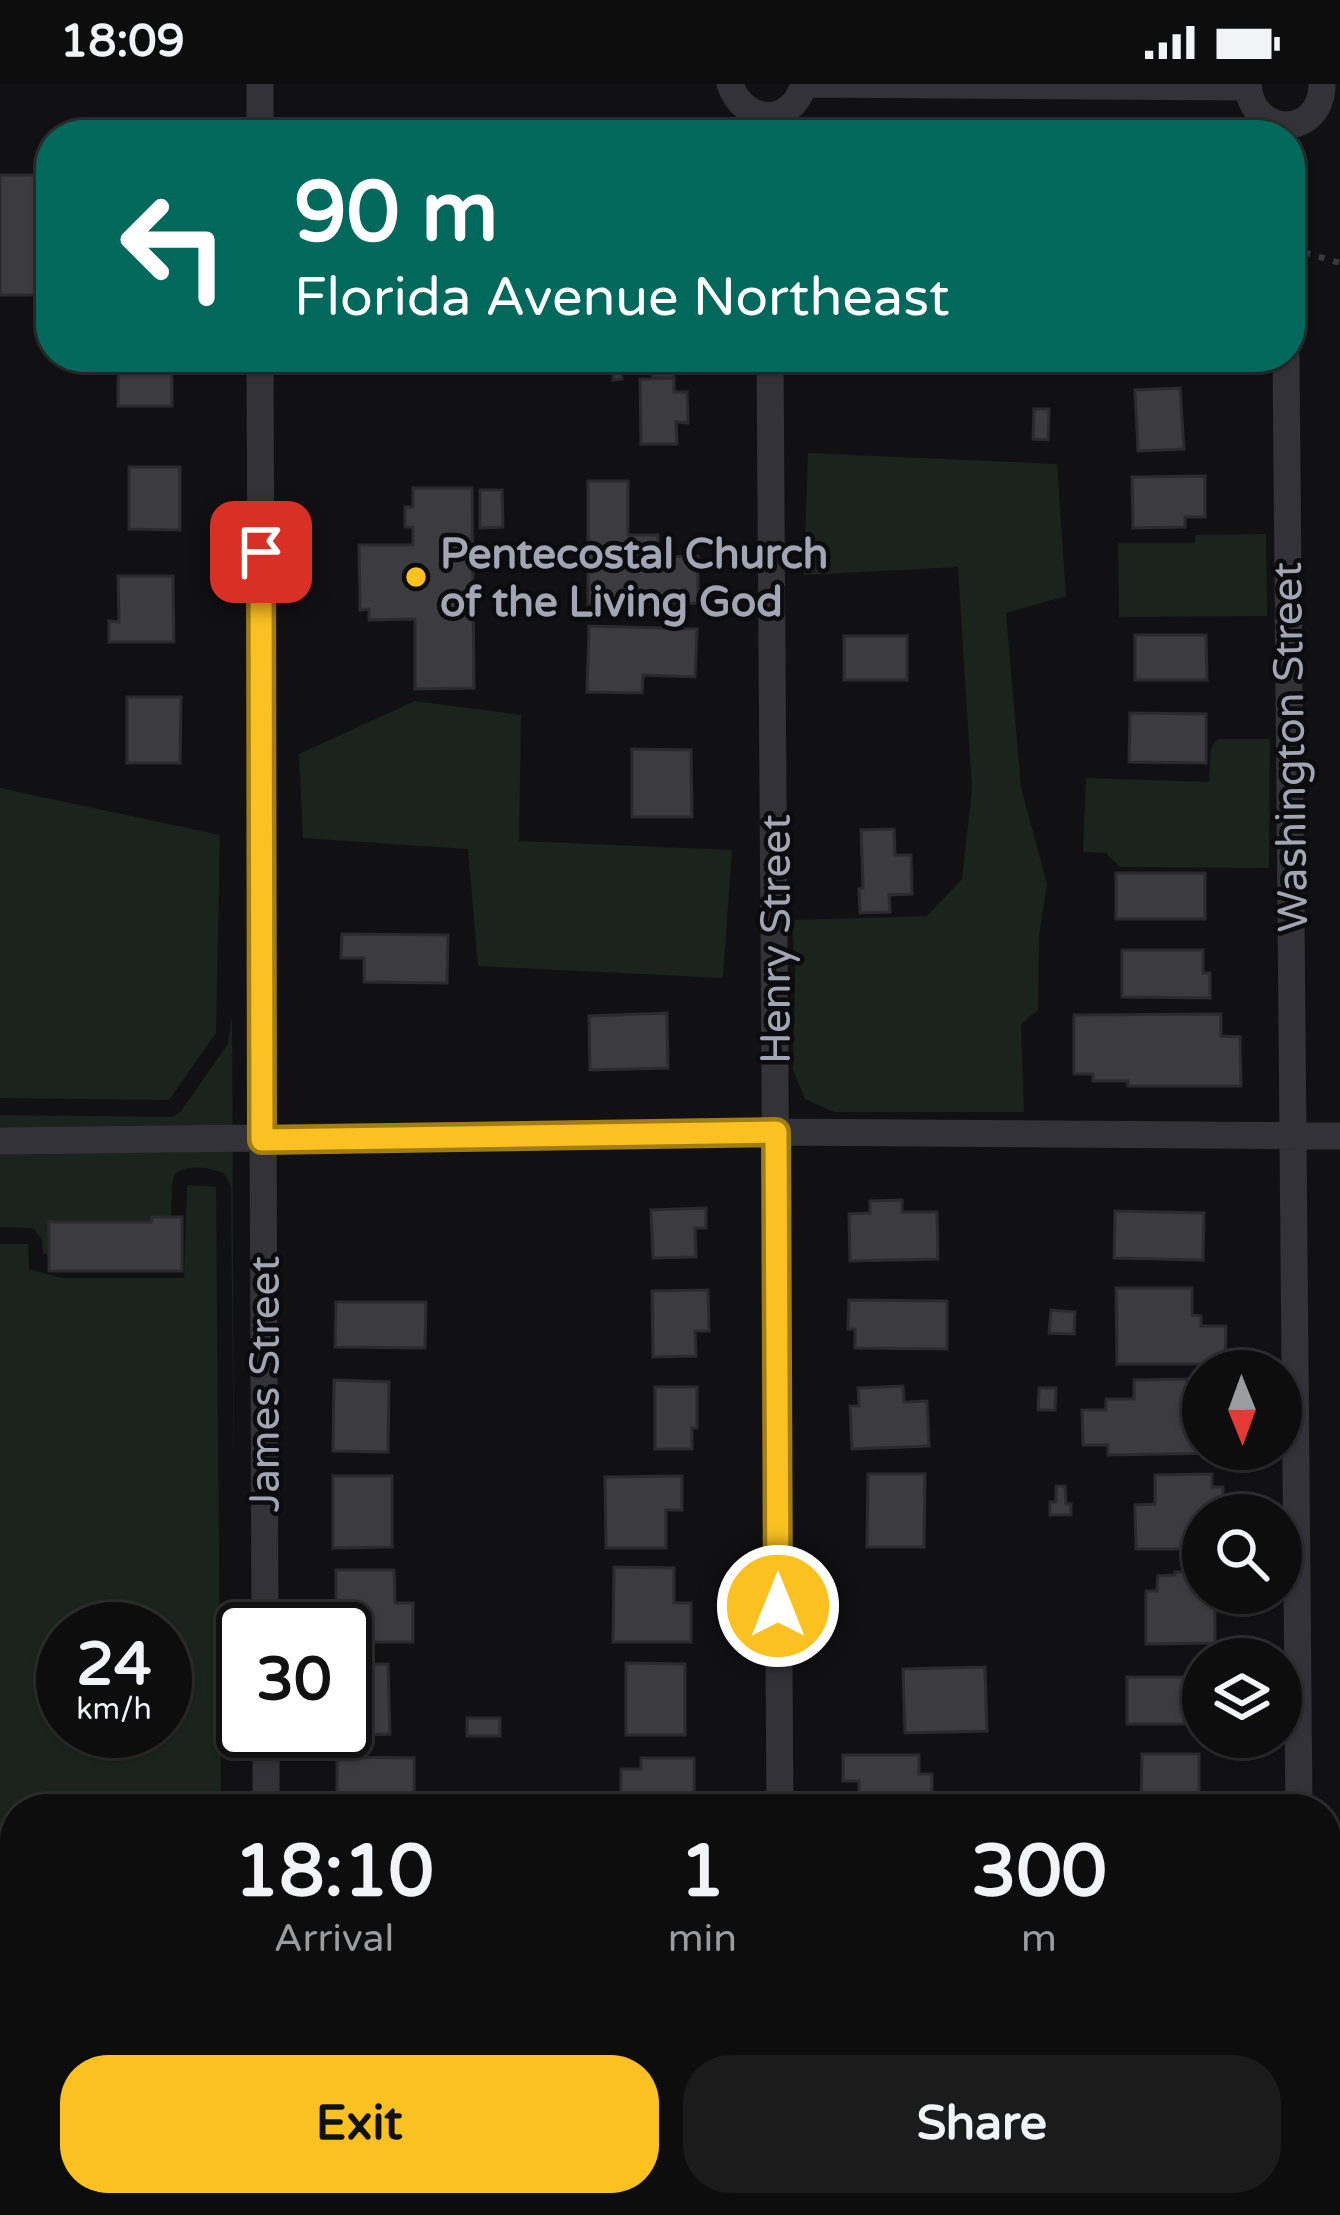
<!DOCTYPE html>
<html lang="en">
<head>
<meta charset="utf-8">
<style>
	body { margin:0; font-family:"Varela Round",sans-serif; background:#1b1b1c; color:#f1f3f6; height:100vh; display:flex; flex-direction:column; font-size:45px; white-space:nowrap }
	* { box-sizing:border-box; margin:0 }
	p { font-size:39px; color:#9a9c9e }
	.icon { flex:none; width:66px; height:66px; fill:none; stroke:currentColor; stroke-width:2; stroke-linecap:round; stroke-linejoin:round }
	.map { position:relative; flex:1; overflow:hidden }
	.details { position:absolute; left:0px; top:1710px; width:1341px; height:423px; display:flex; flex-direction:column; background:#0d0d0e; border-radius:48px 48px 0 0; box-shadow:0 3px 9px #0004,0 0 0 3px #2d2d2e }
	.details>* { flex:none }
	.guide { position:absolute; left:36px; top:36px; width:1269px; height:252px; border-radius:48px; box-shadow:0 3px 9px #0004,0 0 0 3px #2d2d2e; background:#00695c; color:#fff; overflow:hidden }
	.needle { width:78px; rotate:179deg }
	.tools { position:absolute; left:1182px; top:1266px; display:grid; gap:24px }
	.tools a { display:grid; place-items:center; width:120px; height:120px; border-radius:50%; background:#0d0d0e; box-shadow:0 3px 9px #0004,0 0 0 3px #2d2d2e; font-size:60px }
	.speed { position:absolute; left:36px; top:1518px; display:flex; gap:24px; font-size:60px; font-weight:700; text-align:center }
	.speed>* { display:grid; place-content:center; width:156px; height:156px; border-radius:50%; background:#0d0d0e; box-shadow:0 3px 9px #0004,0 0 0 3px #2d2d2e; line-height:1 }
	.speed small { font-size:30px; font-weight:400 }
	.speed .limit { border:6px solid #111; border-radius:18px; background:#fff; color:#111 }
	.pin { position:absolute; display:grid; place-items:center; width:102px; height:102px; color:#fff; margin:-51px; border-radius:24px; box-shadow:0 6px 18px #0006 }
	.me { position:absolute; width:132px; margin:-66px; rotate:0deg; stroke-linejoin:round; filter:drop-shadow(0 0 9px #0008) }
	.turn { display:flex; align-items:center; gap:42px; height:252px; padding:0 60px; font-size:54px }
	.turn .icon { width:156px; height:156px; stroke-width:2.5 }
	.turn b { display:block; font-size:84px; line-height:102px }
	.eta { display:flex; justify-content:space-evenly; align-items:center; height:204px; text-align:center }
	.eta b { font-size:72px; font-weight:700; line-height:84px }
	.action { display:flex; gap:24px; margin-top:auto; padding:24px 60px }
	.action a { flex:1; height:138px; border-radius:48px; background:#fac121; color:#111; font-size:48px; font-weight:700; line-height:138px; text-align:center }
	.action a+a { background:#1b1b1c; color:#f1f3f6 }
	.status { display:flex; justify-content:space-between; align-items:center; height:84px; padding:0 60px; background:#0d0d0e; direction:ltr }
	.status svg { height:33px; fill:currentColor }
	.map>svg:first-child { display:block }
	.green { fill:#1b231d; fill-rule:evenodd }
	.water { fill:#272f37 }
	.building { fill:#3b3b40; stroke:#2b2b2f; stroke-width:3 }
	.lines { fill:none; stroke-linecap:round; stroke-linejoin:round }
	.path { stroke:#38393f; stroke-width:6; stroke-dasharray:6 9; stroke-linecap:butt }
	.street { stroke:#323238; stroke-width:27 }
	.route-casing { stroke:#a27d15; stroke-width:30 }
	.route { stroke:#fac121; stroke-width:21 }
	.poi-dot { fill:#fac121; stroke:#0c0c0e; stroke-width:4.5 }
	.labels { text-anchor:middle; stroke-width:9; stroke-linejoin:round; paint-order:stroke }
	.poi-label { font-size:42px; font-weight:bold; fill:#a2a6b4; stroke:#0c0c0e; text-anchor:start }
	.street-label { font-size:42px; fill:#a2a6b4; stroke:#0c0c0e }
</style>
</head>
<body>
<div class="status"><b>18:09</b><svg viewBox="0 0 49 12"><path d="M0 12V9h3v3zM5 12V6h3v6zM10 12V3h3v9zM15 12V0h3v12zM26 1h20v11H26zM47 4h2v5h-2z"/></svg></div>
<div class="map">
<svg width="1340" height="2131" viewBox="0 0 1340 2131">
	<rect width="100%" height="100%" fill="#111113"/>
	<!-- green -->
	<path class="green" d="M808 369 1057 380 1066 512 1006 529 1021 704 1047 800 1039 852 1038 926 1021 940 1024 1028H834L805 1015 793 986 795 887 792 836 927 832 962 795 972 705 958 483 804 491Z
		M1266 450 1267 532 1119 533 1118 459H1194L1196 451Z
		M415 617 521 631 519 757 732 766 723 894 478 882 468 765 303 754 299 670Z
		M1217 655H1270L1269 784 1120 783 1106 769 1083 768 1086 694 1209 698 1211 665Z
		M0 704 220 751 216 949 169 1016 0 1014Z
		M232 932 234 1409 231 1103 225 1090C211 1083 189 1080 175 1090L172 1100 170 1177H65L43 1169 42 1155 33 1144 0 1143V1031L173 1033 181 1027 228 960Z
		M187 1101 216 1103 221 1725H15V2115L0 2122V1160H28L29 1185 62 1194H184ZM63 1545H165V1647H63Z"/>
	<!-- water -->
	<path class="water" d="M15 2115V2118H186L194 2131H0V2122Z"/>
	<!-- building -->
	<path class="building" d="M0 91H44V103H49V133L43 132V166H49V194L42 195V211H0Z
		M118 273H172V322H118Z
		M332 273H398V282H332Z
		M613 273H677L674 276V294H653L652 273 626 274V286H621L622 295 613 296Z
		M674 294V308H687L688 339 676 338 677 360H641L640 295Z
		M1180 304 1184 365 1138 367 1135 306Z
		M1034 325H1049L1048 356 1033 355Z
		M129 383H180V446L129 445Z
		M1205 392V433H1185V443L1133 444 1132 393Z
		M588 397H628V451H658V473L698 472V519L588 520Z
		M413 404H472L474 604 415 605V535L369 536V525L360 526 359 461H413V443H405V423H413Z
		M480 406H502L503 443 480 444Z
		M118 492H173L174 558H109V537L119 538Z
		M589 542 697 545 695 593 643 591 642 609 587 608Z
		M1135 551H1206L1207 596H1135Z
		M844 552H907V596H844Z
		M127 613H181L180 679H127Z
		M1130 629 1206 630V679L1129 678Z
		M632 665 691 666 692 733H632Z
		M894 745 895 771H911L912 810 889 811 890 828 860 829 859 805 863 804 861 746Z
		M1116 789H1205V835H1116Z
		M342 850 448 851 447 899 364 898V874H341Z
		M1122 866H1203V889H1210V914L1122 913Z
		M667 929 668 984 590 986 589 932Z
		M1221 930V952L1240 953 1241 1002H1128V997H1093V990H1074V931Z
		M902 1116V1128H937L938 1175 850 1177 849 1130 870 1129V1117Z
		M706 1124V1144H695L696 1173 653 1174 651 1126Z
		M1115 1127 1204 1129 1203 1176 1114 1174Z
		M152 1133H182V1187H49V1138H151Z
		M1116 1204H1192V1231L1201 1232V1242H1226L1225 1280H1117Z
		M708 1206 709 1247H695L696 1272 653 1273 652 1207Z
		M849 1216 947 1217V1265L855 1264V1245H848Z
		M336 1218H426L425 1264 335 1263Z
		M1051 1226 1075 1228 1074 1250 1049 1249Z
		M1195 1295 1196 1324H1203V1365H1220V1369L1108 1371V1361H1083L1082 1326H1106V1315H1134V1296Z
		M334 1296 389 1298 388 1368 333 1367Z
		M903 1302 904 1318 927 1317 929 1362 852 1365 850 1322H859L858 1304Z
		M655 1303H697V1344H692V1365H655Z
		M1039 1304H1056L1055 1326H1038Z
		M868 1390H925L924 1463H867Z
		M1212 1390V1403H1223V1431H1203V1465H1136L1135 1421 1155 1420V1391Z
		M333 1392H392V1463L333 1464Z
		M682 1392V1426H666V1464H606L605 1393Z
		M1056 1402H1065L1066 1420H1071V1431H1050V1418H1056Z
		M614 1483 674 1484V1519H691V1558H613Z
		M336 1486H394L395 1519H413V1558H345V1545H336Z
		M1175 1488H1203V1509H1215V1559L1146 1560V1507H1157L1158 1492 1175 1491Z
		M626 1579 685 1580V1651H626Z
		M388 1580 390 1650 337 1652V1647H345V1581Z
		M985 1583 987 1647 905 1649 903 1585Z
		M1127 1593H1203V1640H1127Z
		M467 1634H500V1652H467Z
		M1142 1670H1199V1725H1141Z
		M843 1671H919V1690H932V1716L921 1717V1725H859V1697H843Z
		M337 1673 414 1674V1717H395V1725H337Z
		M641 1674H694V1725H641V1715H621V1685H641Z"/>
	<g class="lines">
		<!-- path -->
		<path class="path" d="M1290 164 1340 179"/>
		<!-- street -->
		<path class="street" d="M260 0V51
			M730 0C744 41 791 43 804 0
			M804 0 1247 3
			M1248 0C1251 54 1322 55 1322 0
			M260 273 265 1545
			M770 273 780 1725
			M1286 273 1299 1725
			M0 1057 776 1048 1340 1052
			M266 1647V1725
			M1326 2083H1340
			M269 2118 270 2131
			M782 2118V2131
			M1303 2118V2131"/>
	</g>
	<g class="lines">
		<defs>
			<path id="route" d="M261 468 262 1056 776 1048 778 1522"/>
		</defs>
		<!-- route casing -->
		<use href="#route" class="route-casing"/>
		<!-- route -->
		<use href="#route" class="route"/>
	</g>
	<!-- markers -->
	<circle class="poi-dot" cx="416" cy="493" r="12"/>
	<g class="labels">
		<!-- poi labels -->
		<g class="poi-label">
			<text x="440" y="484">Pentecostal Church<tspan x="440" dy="48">of the Living God</tspan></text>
		</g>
		<!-- street labels -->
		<g class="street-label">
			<text transform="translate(1289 663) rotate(-91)" y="15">Washington Street</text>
			<text transform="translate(775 855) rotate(-90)" y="15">Henry Street</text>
			<text transform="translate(264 1300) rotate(-90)" y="15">James Street</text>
		</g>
	</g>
</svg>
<div class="tools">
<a><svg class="needle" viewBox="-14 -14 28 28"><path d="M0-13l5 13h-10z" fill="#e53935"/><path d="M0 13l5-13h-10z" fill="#9a9c9e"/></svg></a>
<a><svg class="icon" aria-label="search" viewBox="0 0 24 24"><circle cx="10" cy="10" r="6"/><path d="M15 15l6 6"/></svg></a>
<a><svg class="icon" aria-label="layers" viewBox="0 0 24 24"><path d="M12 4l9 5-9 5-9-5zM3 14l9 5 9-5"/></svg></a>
</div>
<div class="speed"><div>24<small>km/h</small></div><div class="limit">30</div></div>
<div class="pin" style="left:261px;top:468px;background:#d93025"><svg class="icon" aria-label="arrive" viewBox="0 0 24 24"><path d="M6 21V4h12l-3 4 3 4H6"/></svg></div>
<svg class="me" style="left:778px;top:1522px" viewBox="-20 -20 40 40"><circle r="17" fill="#fac121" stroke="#fff" stroke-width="3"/><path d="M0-11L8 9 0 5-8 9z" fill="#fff"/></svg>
<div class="guide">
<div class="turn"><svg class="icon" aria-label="left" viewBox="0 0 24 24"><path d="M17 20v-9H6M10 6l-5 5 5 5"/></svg><div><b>90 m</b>Florida Avenue Northeast</div></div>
</div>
<section class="details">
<div class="eta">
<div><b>18:10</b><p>Arrival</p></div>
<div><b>1</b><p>min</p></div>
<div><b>300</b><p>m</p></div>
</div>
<div class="action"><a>Exit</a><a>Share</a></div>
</section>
</div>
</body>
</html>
